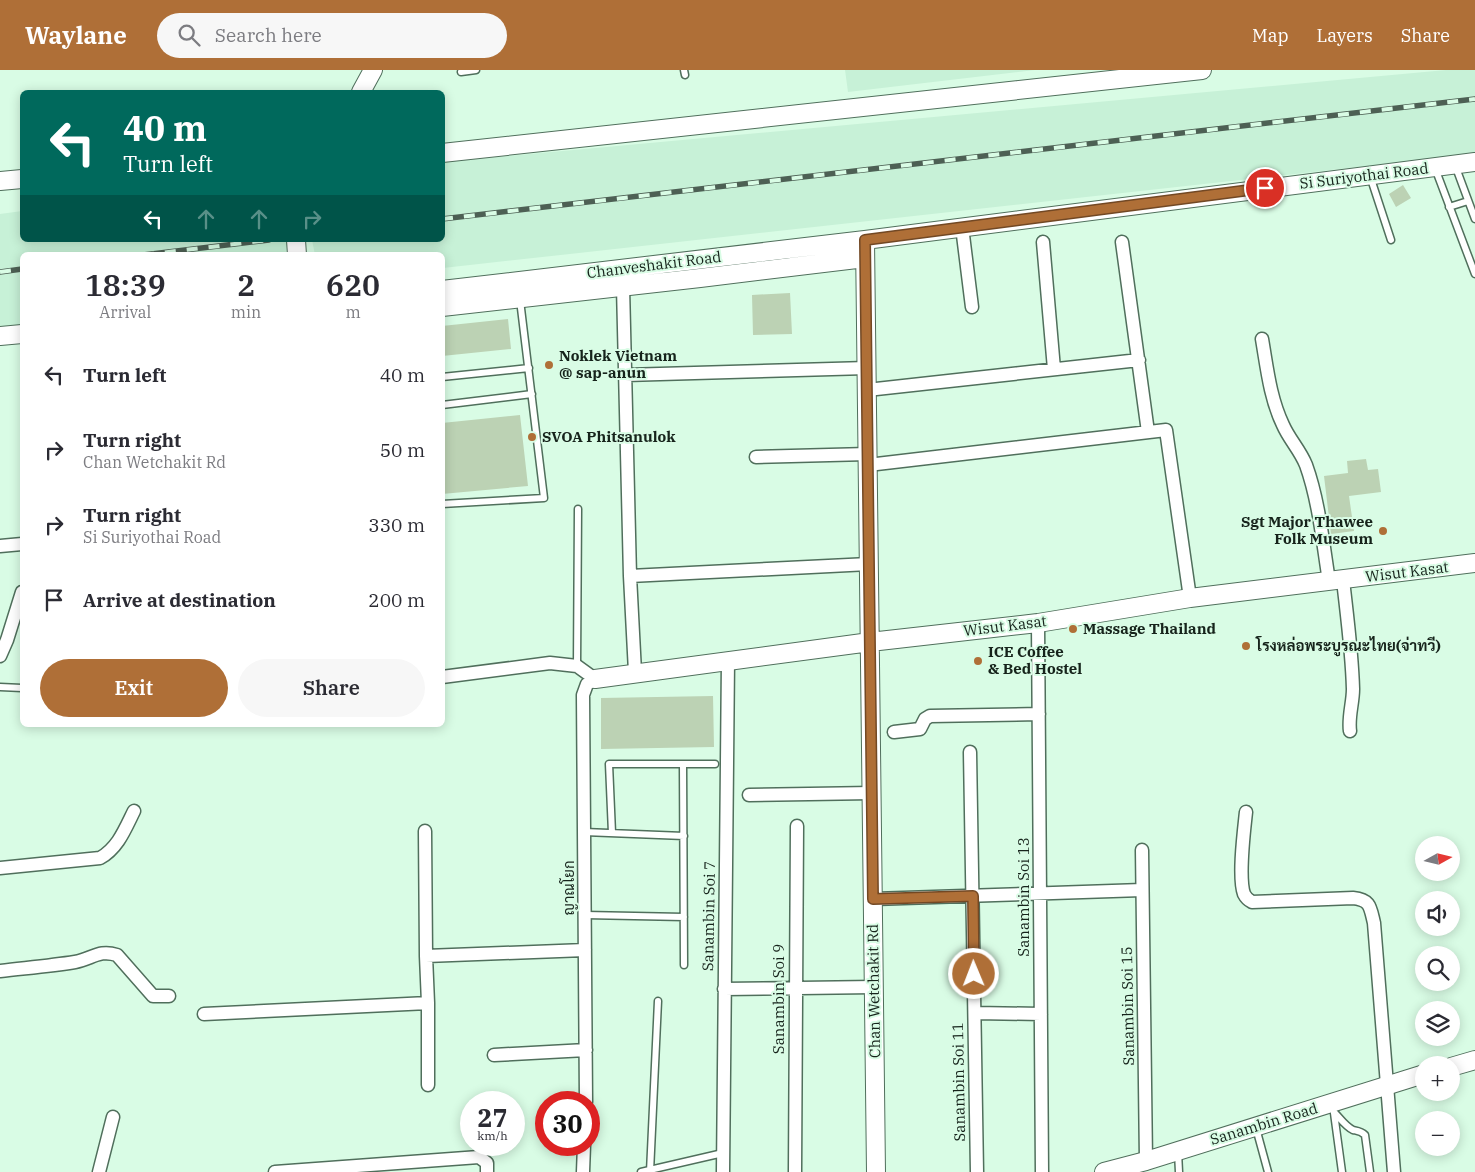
<!DOCTYPE html>
<html lang="en">
<head>
<meta charset="utf-8">
<style>
	body { margin:0; font-family:"IBM Plex Serif",Sarabun,serif; background:#f7f7f7; color:#2b2b33; height:100vh; display:flex; flex-direction:column; font-size:19px; white-space:nowrap }
	* { box-sizing:border-box; margin:0 }
	p { font-size:16px; color:#7c7c81 }
	.icon { flex:none; width:28px; height:28px; fill:none; stroke:currentColor; stroke-width:2; stroke-linecap:round; stroke-linejoin:round }
	.map { position:relative; flex:1; overflow:hidden }
	.sheet { position:absolute; left:20px; top:182px; width:425px; height:475px; display:flex; flex-direction:column; background:#fff; border-radius:8px; box-shadow:0 2px 12px #0003 }
	.sheet>* { flex:none }
	.guide { position:absolute; left:20px; top:20px; width:425px; height:152px; border-radius:8px; box-shadow:0 2px 12px #0003; background:#00695c; color:#fff; overflow:hidden }
	.needle { width:32px; rotate:82deg }
	.tools { position:absolute; left:1415px; top:766px; display:grid; gap:10px }
	.tools a { display:grid; place-items:center; width:45px; height:45px; border-radius:50%; background:#fff; box-shadow:0 2px 12px #0003; font-size:25px }
	.speed { position:absolute; left:460px; top:1021px; display:flex; gap:10px; font-size:25px; font-weight:700; text-align:center }
	.speed>* { display:grid; place-content:center; width:65px; height:65px; border-radius:50%; background:#fff; box-shadow:0 2px 12px #0003; line-height:1 }
	.speed small { font-size:12px; font-weight:400 }
	.speed .limit { border:8px solid #d22; background:#fff; color:#111 }
	.pin { position:absolute; display:grid; place-items:center; width:42px; height:42px; color:#fff; margin:-21px; border:2px solid #fff; border-radius:50%; box-shadow:0 1px 5px #0007 }
	.me { position:absolute; width:55px; margin:-28px; rotate:359deg; stroke-linejoin:round; filter:drop-shadow(0 0 4px #0008) }
	.turn { display:flex; align-items:center; gap:18px; height:105px; padding:0 20px; font-size:22px }
	.turn .icon { width:65px; height:65px; stroke-width:2.5 }
	.turn b { display:block; font-size:35px; line-height:42px }
	.lanes { display:flex; align-items:center; height:48px; padding:0 20px; background:#0003; justify-content:center; gap:25px; direction:ltr }
	.lanes .off { opacity:.35 }
	.eta { display:flex; justify-content:space-evenly; align-items:center; height:85px; text-align:center }
	.eta b { font-size:30px; font-weight:600; line-height:35px }
	.action { display:flex; gap:10px; margin-top:auto; padding:10px 20px }
	.action a { flex:1; height:58px; border-radius:30px; background:#af6f37; color:#fff; font-size:20px; font-weight:600; line-height:58px; text-align:center }
	.action a+a { background:#f7f7f7; color:#2b2b33 }
	ul { padding:0; list-style:none }
	li { display:flex; align-items:center; gap:15px; height:75px; padding:0 20px }
	li div { flex:1 }
	li b { display:block; font-size:19px }
	li em { font-style:normal }
	header { display:flex; align-items:center; gap:30px; box-sizing:border-box; height:70px; padding:0 25px; background:#af6f37; color:#fff }
	header strong { font-size:24px }
	nav { display:flex; gap:28px; margin-inline-start:auto; font-size:18px }
	.search { width:350px; height:45px; background:#f7f7f7; display:flex; align-items:center; gap:12px; box-sizing:border-box; padding:0 18px; border-radius:28px; color:#7c7c81; font-size:19px }
	.map>svg:first-child { display:block }
	.built { fill:#c7f1d7 }
	.building { fill:#bcd2b4 }
	.lines { fill:none; stroke-linecap:round; stroke-linejoin:round }
	.lane-casing { stroke:#506f5c; stroke-width:9 }
	.street-casing { stroke:#506f5c; stroke-width:15 }
	.secondary-casing { stroke:#506f5c; stroke-width:20 }
	.lane { stroke:#fff; stroke-width:6 }
	.street { stroke:#fff; stroke-width:12 }
	.secondary { stroke:#fff; stroke-width:18 }
	.rail-casing { stroke:#4d6054; stroke-width:5.5 }
	.rail { stroke:#d9fce5; stroke-width:4; stroke-dasharray:11; stroke-linecap:butt }
	.route-casing { stroke:#724824; stroke-width:12 }
	.route { stroke:#af6f37; stroke-width:9 }
	.poi-dot { fill:#af6f37; stroke:#d9fce5; stroke-width:2 }
	.labels { text-anchor:middle; stroke-width:4; stroke-linejoin:round; paint-order:stroke }
	.street-label { font-size:15px; fill:#16231b; stroke:#d9fce5 }
	.poi-label { font-size:15px; font-weight:bold; fill:#16231b; stroke:#d9fce5; text-anchor:start }
</style>
</head>
<body>
<header>
<strong>Waylane</strong>
<div class="search"><svg class="icon" aria-label="search" viewBox="0 0 24 24"><circle cx="10" cy="10" r="6"/><path d="M15 15l6 6"/></svg>Search here</div>
<nav><a>Map</a><a>Layers</a><a>Share</a></nav>
</header>
<div class="map">
<svg width="1475" height="1102" viewBox="0 0 1475 1102">
	<rect width="100%" height="100%" fill="#d9fce5"/>
	<!-- built -->
	<path class="built" d="M845 0H1035L848 22Z
		M1446 0H1475V84L443 198 442 185H315L312 170H442L443 92Z
		M22 141V170H287L286 185H22V260L0 262V144Z"/>
	<!-- building -->
	<path class="building" d="M1403 115 1411 128 1396 137 1389 124Z
		M790 223 792 264 753 265 752 225Z
		M508 249 511 279 442 286V256Z
		M520 345 528 416 442 424V353Z
		M1366 389 1368 400 1378 399 1381 422 1349 426 1354 461 1331 464 1324 406 1348 403 1347 391Z
		M713 626 714 677 601 679V628Z"/>
	<g class="lines">
		<defs>
			<path id="lane" d="M684 0 685 5
				M461 2 476 0
				M1455 95 1475 149
				M1435 98 1475 204
				M1370 106 1391 170
				M1449 137 1468 131
				M442 307 529 298
				M442 335 532 324
				M442 434 544 428 520 230
				M577 596 578 439
				M0 617 22 618
				M683 694 684 895
				M584 762 684 766
				M612 763 609 694H715
				M585 845 684 847
				M1334 1042C1340 1048 1345 1056 1353 1060 1358 1061 1361 1061 1365 1065L1370 1102
				M1334 1043 1342 1102
				M1256 1058 1268 1102
				M1178 1082 1179 1102
				M641 1102 723 1083
				M650 1102 658 931"/>
			<path id="street" d="M962 157 972 237
				M1043 172 1054 299
				M1122 172 1148 362
				M623 217 630 506 635 602
				M1262 269C1267 298 1270 328 1283 355 1289 369 1300 380 1306 395 1319 431 1323 474 1329 511
				M625 305 867 298
				M867 320 1139 290
				M756 387 868 384
				M868 395 1166 360 1190 528
				M0 476 22 474
				M630 506 869 494
				M1343 510C1347 546 1352 582 1353 619 1353 633 1348 647 1350 661
				M1038 553 1042 1102
				M0 586 7 570 22 522
				M442 607 550 593 577 596 595 609 587 614 583 625 586 1032
				M894 662 920 659 925 649 930 646 1039 644
				M970 682 977 1102
				M749 725 872 723
				M1246 742C1244 761 1238 807 1244 824 1246 828 1248 830 1252 832L1353 828C1371 830 1370 837 1374 853L1394 1102
				M1142 780 1146 1091
				M0 798 100 788C118 778 125 759 134 741
				M873 829 1142 820
				M426 886 585 880
				M0 901C25 898 50 896 75 892 92 889 99 879 117 885L153 926H169
				M724 919 874 917
				M975 943 1041 944
				M204 944 428 933 426 886 425 761
				M494 985 586 980
				M428 1015V933
				M99 1102 113 1047
				M275 1102 479 1087 487 1093V1102
				M583 1102 584 1075
				M723 1102 728 590
				M795 1102 797 756"/>
			<path id="secondary" d="M361 22 373 0
				M442 83 1202 0
				M0 111 22 109
				M296 170 297 185
				M865 170 876 1102
				M442 220 865 170 1475 92
				M442 237 700 208 865 188
				M0 266 22 264
				M595 609 870 572 1038 553 1190 528 1475 493
				M1451 997 1475 990
				M1104 1102 1146 1091 1424 1004"/>
		</defs>
		<!-- lane casing -->
		<use href="#lane" class="lane-casing"/>
		<!-- street casing -->
		<use href="#street" class="street-casing"/>
		<!-- secondary casing -->
		<use href="#secondary" class="secondary-casing"/>
		<!-- lane -->
		<use href="#lane" class="lane"/>
		<!-- street -->
		<use href="#street" class="street"/>
		<!-- secondary -->
		<use href="#secondary" class="secondary"/>
		<defs>
			<path id="rail" d="M442 149 1475 29
				M143 185 269 170
				M0 202 22 199"/>
		</defs>
		<!-- rail casing -->
		<use href="#rail" class="rail-casing"/>
		<!-- rail -->
		<use href="#rail" class="rail"/>
	</g>
	<g class="lines">
		<defs>
			<path id="route" d="M974 904 973 826 873 829 865 170 1265 118"/>
		</defs>
		<!-- route casing -->
		<use href="#route" class="route-casing"/>
		<!-- route -->
		<use href="#route" class="route"/>
	</g>
	<!-- markers -->
	<g class="poi-dot">
		<circle cx="549" cy="295" r="5"/>
		<circle cx="532" cy="367" r="5"/>
		<circle cx="1383" cy="461" r="5"/>
		<circle cx="1073" cy="559" r="5"/>
		<circle cx="1246" cy="576" r="5"/>
		<circle cx="978" cy="591" r="5"/>
	</g>
	<g class="labels">
		<!-- street labels -->
		<g class="street-label">
			<text transform="translate(1364 106) rotate(-7)" y="5">Si Suriyothai Road</text>
			<text transform="translate(654 195) rotate(-7)" y="5">Chanveshakit Road</text>
			<text transform="translate(1407 502) rotate(-7)" y="5">Wisut Kasat</text>
			<text transform="translate(1005 556) rotate(-7)" y="5">Wisut Kasat</text>
			<text transform="translate(569 818) rotate(-90)" y="5">ญาณโยก</text>
			<text transform="translate(1024 827) rotate(-90)" y="5">Sanambin Soi 13</text>
			<text transform="translate(709 846) rotate(-89)" y="5">Sanambin Soi 7</text>
			<text transform="translate(874 921) rotate(-91)" y="5">Chan Wetchakit Rd</text>
			<text transform="translate(779 929) rotate(-90)" y="5">Sanambin Soi 9</text>
			<text transform="translate(1128 936) rotate(-91)" y="5">Sanambin Soi 15</text>
			<text transform="translate(959 1012) rotate(-91)" y="5">Sanambin Soi 11</text>
			<text transform="translate(1264 1054) rotate(-17)" y="5">Sanambin Road</text>
		</g>
		<!-- poi labels -->
		<g class="poi-label">
			<text x="559" y="291">Noklek Vietnam<tspan x="559" dy="17">@ sap-anun</tspan></text>
			<text x="542" y="372">SVOA Phitsanulok</text>
			<text x="1373" y="457" text-anchor="end">Sgt Major Thawee<tspan x="1373" dy="17">Folk Museum</tspan></text>
			<text x="1083" y="564">Massage Thailand</text>
			<text x="1256" y="581">โรงหล่อพระบูรณะไทย(จ่าทวี)</text>
			<text x="988" y="587">ICE Coffee<tspan x="988" dy="17">&amp; Bed Hostel</tspan></text>
		</g>
	</g>
</svg>
<div class="tools">
<a><svg class="needle" viewBox="-14 -14 28 28"><path d="M0-13l5 13h-10z" fill="#e53935"/><path d="M0 13l5-13h-10z" fill="#7c7c81"/></svg></a>
<a><svg class="icon" aria-label="sound" viewBox="0 0 24 24"><path d="M4 9h4l5-4v14l-5-4H4zM17 9q2 3 0 6"/></svg></a>
<a><svg class="icon" aria-label="search" viewBox="0 0 24 24"><circle cx="10" cy="10" r="6"/><path d="M15 15l6 6"/></svg></a>
<a><svg class="icon" aria-label="layers" viewBox="0 0 24 24"><path d="M12 4l9 5-9 5-9-5zM3 14l9 5 9-5"/></svg></a>
<a>+</a>
<a>−</a>
</div>
<div class="speed"><div>27<small>km/h</small></div><div class="limit">30</div></div>
<div class="pin" style="left:1265px;top:118px;background:#d93025"><svg class="icon" aria-label="arrive" viewBox="0 0 24 24"><path d="M6 21V4h12l-3 4 3 4H6"/></svg></div>
<svg class="me" style="left:974px;top:904px" viewBox="-20 -20 40 40"><circle r="17" fill="#af6f37" stroke="#fff" stroke-width="3"/><path d="M0-11L8 9 0 5-8 9z" fill="#fff"/></svg>
<div class="guide">
<div class="turn"><svg class="icon" aria-label="left" viewBox="0 0 24 24"><path d="M17 20v-9H6M10 6l-5 5 5 5"/></svg><div><b>40 m</b>Turn left</div></div>
<div class="lanes"><svg class="icon" aria-label="left" viewBox="0 0 24 24"><path d="M17 20v-9H6M10 6l-5 5 5 5"/></svg><svg class="icon off" aria-label="ahead" viewBox="0 0 24 24"><path d="M12 20V5M6 11l6-6 6 6"/></svg><svg class="icon off" aria-label="ahead" viewBox="0 0 24 24"><path d="M12 20V5M6 11l6-6 6 6"/></svg><svg class="icon off" aria-label="right" viewBox="0 0 24 24"><path d="M7 20v-9h11M14 6l5 5-5 5"/></svg></div>
</div>
<section class="sheet">
<div class="eta">
<div><b>18:39</b><p>Arrival</p></div>
<div><b>2</b><p>min</p></div>
<div><b>620</b><p>m</p></div>
</div>
<ul>
<li><svg class="icon" aria-label="left" viewBox="0 0 24 24"><path d="M17 20v-9H6M10 6l-5 5 5 5"/></svg><div><b>Turn left</b></div><em>40 m</em></li>
<li><svg class="icon" aria-label="right" viewBox="0 0 24 24"><path d="M7 20v-9h11M14 6l5 5-5 5"/></svg><div><b>Turn right</b><p>Chan Wetchakit Rd</p></div><em>50 m</em></li>
<li><svg class="icon" aria-label="right" viewBox="0 0 24 24"><path d="M7 20v-9h11M14 6l5 5-5 5"/></svg><div><b>Turn right</b><p>Si Suriyothai Road</p></div><em>330 m</em></li>
<li><svg class="icon" aria-label="arrive" viewBox="0 0 24 24"><path d="M6 21V4h12l-3 4 3 4H6"/></svg><div><b>Arrive at destination</b></div><em>200 m</em></li>
</ul>
<div class="action"><a>Exit</a><a>Share</a></div>
</section>
</div>
</body>
</html>
